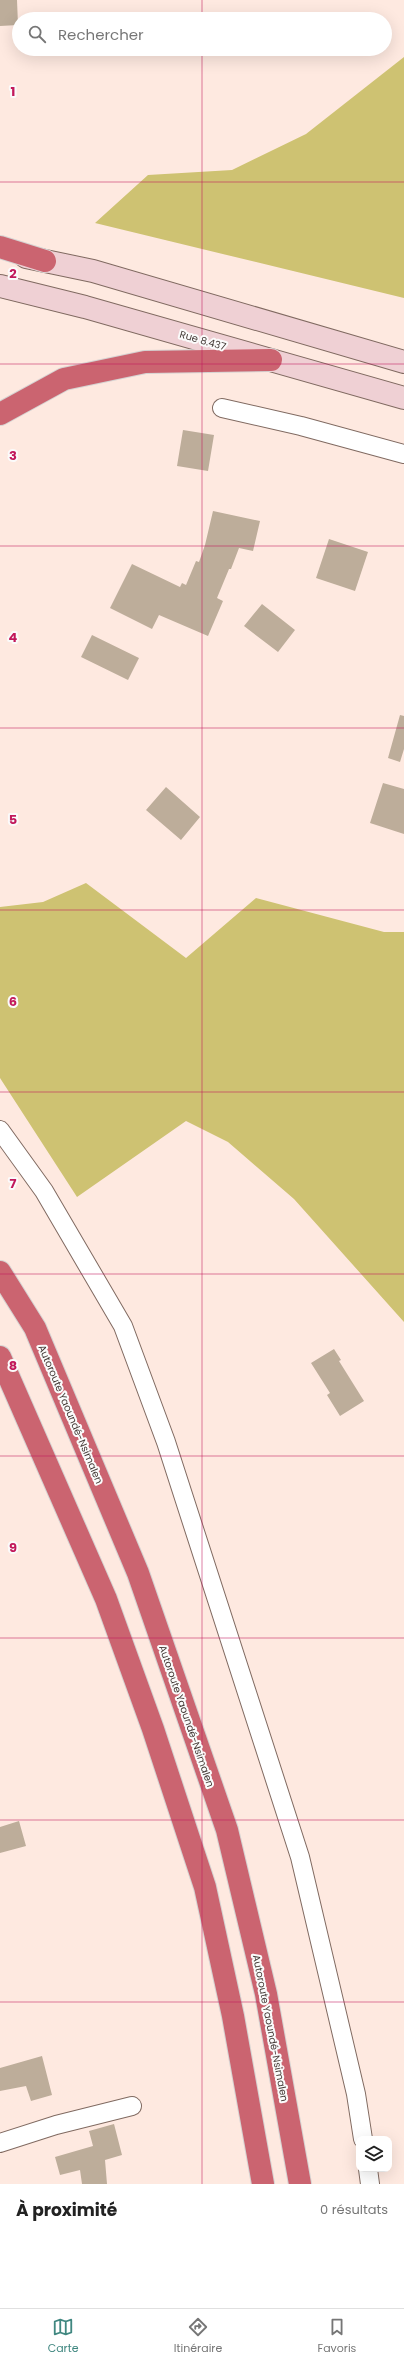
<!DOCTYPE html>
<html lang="fr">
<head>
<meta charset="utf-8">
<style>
	:root { --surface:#fff; --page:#f2f2f2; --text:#222; --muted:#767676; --line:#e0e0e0; --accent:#408780 }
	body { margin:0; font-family:Poppins,sans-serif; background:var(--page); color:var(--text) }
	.controls { position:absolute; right:12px; bottom:12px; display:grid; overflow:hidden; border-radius:8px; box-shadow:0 4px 16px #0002 }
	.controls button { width:36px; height:36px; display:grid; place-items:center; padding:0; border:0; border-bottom:1px solid var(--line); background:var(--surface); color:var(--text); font:20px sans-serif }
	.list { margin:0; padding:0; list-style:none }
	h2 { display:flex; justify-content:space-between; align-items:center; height:52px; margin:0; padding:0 16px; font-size:17px }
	h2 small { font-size:13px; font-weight:400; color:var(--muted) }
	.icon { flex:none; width:22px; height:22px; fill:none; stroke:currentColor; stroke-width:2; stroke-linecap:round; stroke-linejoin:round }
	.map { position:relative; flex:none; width:404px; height:2184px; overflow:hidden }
	.search { position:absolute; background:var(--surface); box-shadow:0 4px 16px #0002; left:12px; right:12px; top:12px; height:44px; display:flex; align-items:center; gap:10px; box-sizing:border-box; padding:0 14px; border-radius:22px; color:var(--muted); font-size:15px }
	.sheet { height:124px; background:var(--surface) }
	nav { display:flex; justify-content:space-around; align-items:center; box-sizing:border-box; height:56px; border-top:1px solid var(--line); background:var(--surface); font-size:11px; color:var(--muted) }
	nav a { display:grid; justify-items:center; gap:2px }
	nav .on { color:var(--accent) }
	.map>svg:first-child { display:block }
	.green { fill:#cec272 }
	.building { fill:#bdad9a }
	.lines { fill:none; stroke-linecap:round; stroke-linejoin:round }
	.minor-casing { stroke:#806a61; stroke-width:20 }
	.secondary-casing { stroke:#806a61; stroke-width:24 }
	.motorway-casing { stroke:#d5d3d2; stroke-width:24 }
	.minor { stroke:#fff; stroke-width:18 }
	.secondary { stroke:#efd0d4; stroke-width:22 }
	.motorway { stroke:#cb6470; stroke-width:22 }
	.grid { fill:none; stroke:#c2185b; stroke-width:1; stroke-opacity:0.55 }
	.labels { text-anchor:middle; stroke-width:4; stroke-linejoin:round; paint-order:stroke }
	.street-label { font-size:10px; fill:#423834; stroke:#fbfbfb }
	.grid-label { font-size:13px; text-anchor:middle; font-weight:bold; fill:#c2185b; stroke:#fbfbfb; stroke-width:4; stroke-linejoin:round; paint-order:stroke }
</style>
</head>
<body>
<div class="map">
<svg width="404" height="2184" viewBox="0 0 404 2184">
	<rect width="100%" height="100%" fill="#fee9e0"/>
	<!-- green -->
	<path class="green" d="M404,57v241l-309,-75 53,-48 84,-5 74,-36z
		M86,883l100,75 70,-60 128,34h20v390l-110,-123 -66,-57 -42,-21 -109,76 -77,-119v-171l43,-5z"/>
	<!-- building -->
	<path class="building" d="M0,0h17l1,25 -18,1z
		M183,430l31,5 -6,36 -31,-5z
		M213,511l47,10 -7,30 -14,-3 -8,21h-2l-12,29 6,3 -15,35 -49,-21 -7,14 -42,-21 22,-44 48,23 2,-4 4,2 10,-24 3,1 6,-17z
		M329,539l39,13 -13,39 -39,-13z
		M262,604l33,26 -17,22 -34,-26z
		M92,635l47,23 -11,22 -47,-23z
		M400,715l4,1v33l-4,13 -12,-4z
		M383,783l21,6v45l-34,-11z
		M166,787l34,30 -19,23 -35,-30z
		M334,1349l7,11 -2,1 25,40 -24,15 -13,-21 3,-2 -19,-30z
		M19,1821l7,25 -26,7v-26z
		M42,2056l10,39 -21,6 -5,-15 -26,5v-23z
		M114,2124l8,31 -17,5 2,24h-25l-2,-14 -20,5 -5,-18 38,-11 -4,-15z"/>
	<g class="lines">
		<!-- minor casing -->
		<g class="minor-casing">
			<path id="minor" d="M222,408l79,18 103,28
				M0,1130l44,61 79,135 43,116 134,415 56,237 7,45
				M0,2143l56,-18 76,-19
				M368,2169l2,15"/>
		</g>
		<!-- secondary casing -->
		<g class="secondary-casing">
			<path id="secondary" d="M26,257l67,14 311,91
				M0,286l85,21 319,91"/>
		</g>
		<!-- motorway casing -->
		<g class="motorway-casing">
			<path id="motorway" d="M0,247l45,14
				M0,414l64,-35 81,-17 126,-2
				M0,1272l35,56 103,245 89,257 39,164 34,190
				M0,1357l106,242 47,130 52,158 28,129 30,168"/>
		</g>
		<!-- minor -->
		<use href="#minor" class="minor"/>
		<!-- secondary -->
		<use href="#secondary" class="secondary"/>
		<!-- motorway -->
		<use href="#motorway" class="motorway"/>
	</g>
	<!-- grid -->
	<path class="grid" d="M202,0v19M202,49v2135M0,182h404M0,364h404M0,546h404M0,728h404M0,910h404M0,1092h404M0,1274h404M0,1456h404M0,1638h404M0,1820h404M0,2002h404"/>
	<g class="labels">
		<!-- street labels -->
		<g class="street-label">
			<text transform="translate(203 340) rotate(16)" y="4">Rue 8.437</text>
			<text transform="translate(71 1414) rotate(67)" y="4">Autoroute Yaoundé-Nsimalen</text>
			<text transform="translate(187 1716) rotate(71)" y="4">Autoroute Yaoundé-Nsimalen</text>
			<text transform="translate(271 2028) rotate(79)" y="4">Autoroute Yaoundé-Nsimalen</text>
		</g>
	</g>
	<g class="grid-label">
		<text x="13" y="96">1</text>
		<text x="13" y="278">2</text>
		<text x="13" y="460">3</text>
		<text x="13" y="642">4</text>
		<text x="13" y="824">5</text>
		<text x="13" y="1006">6</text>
		<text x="13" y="1188">7</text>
		<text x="13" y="1370">8</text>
		<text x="13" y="1552">9</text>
	</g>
</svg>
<div class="controls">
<button><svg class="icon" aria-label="layers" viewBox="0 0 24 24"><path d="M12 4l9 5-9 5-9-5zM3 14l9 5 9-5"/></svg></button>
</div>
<div class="search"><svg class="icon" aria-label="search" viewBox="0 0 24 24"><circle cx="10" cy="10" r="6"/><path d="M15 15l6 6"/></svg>Rechercher</div>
</div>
<section class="sheet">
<h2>À proximité<small>0 résultats</small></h2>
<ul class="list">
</ul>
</section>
<nav>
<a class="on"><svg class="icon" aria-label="map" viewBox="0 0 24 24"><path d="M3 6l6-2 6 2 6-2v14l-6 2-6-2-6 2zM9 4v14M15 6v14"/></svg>Carte</a>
<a><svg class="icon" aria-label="directions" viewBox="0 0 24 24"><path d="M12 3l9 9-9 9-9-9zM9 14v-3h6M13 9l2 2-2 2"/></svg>Itinéraire</a>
<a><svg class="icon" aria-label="saved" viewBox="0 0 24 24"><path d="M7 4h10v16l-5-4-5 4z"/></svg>Favoris</a>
</nav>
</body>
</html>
